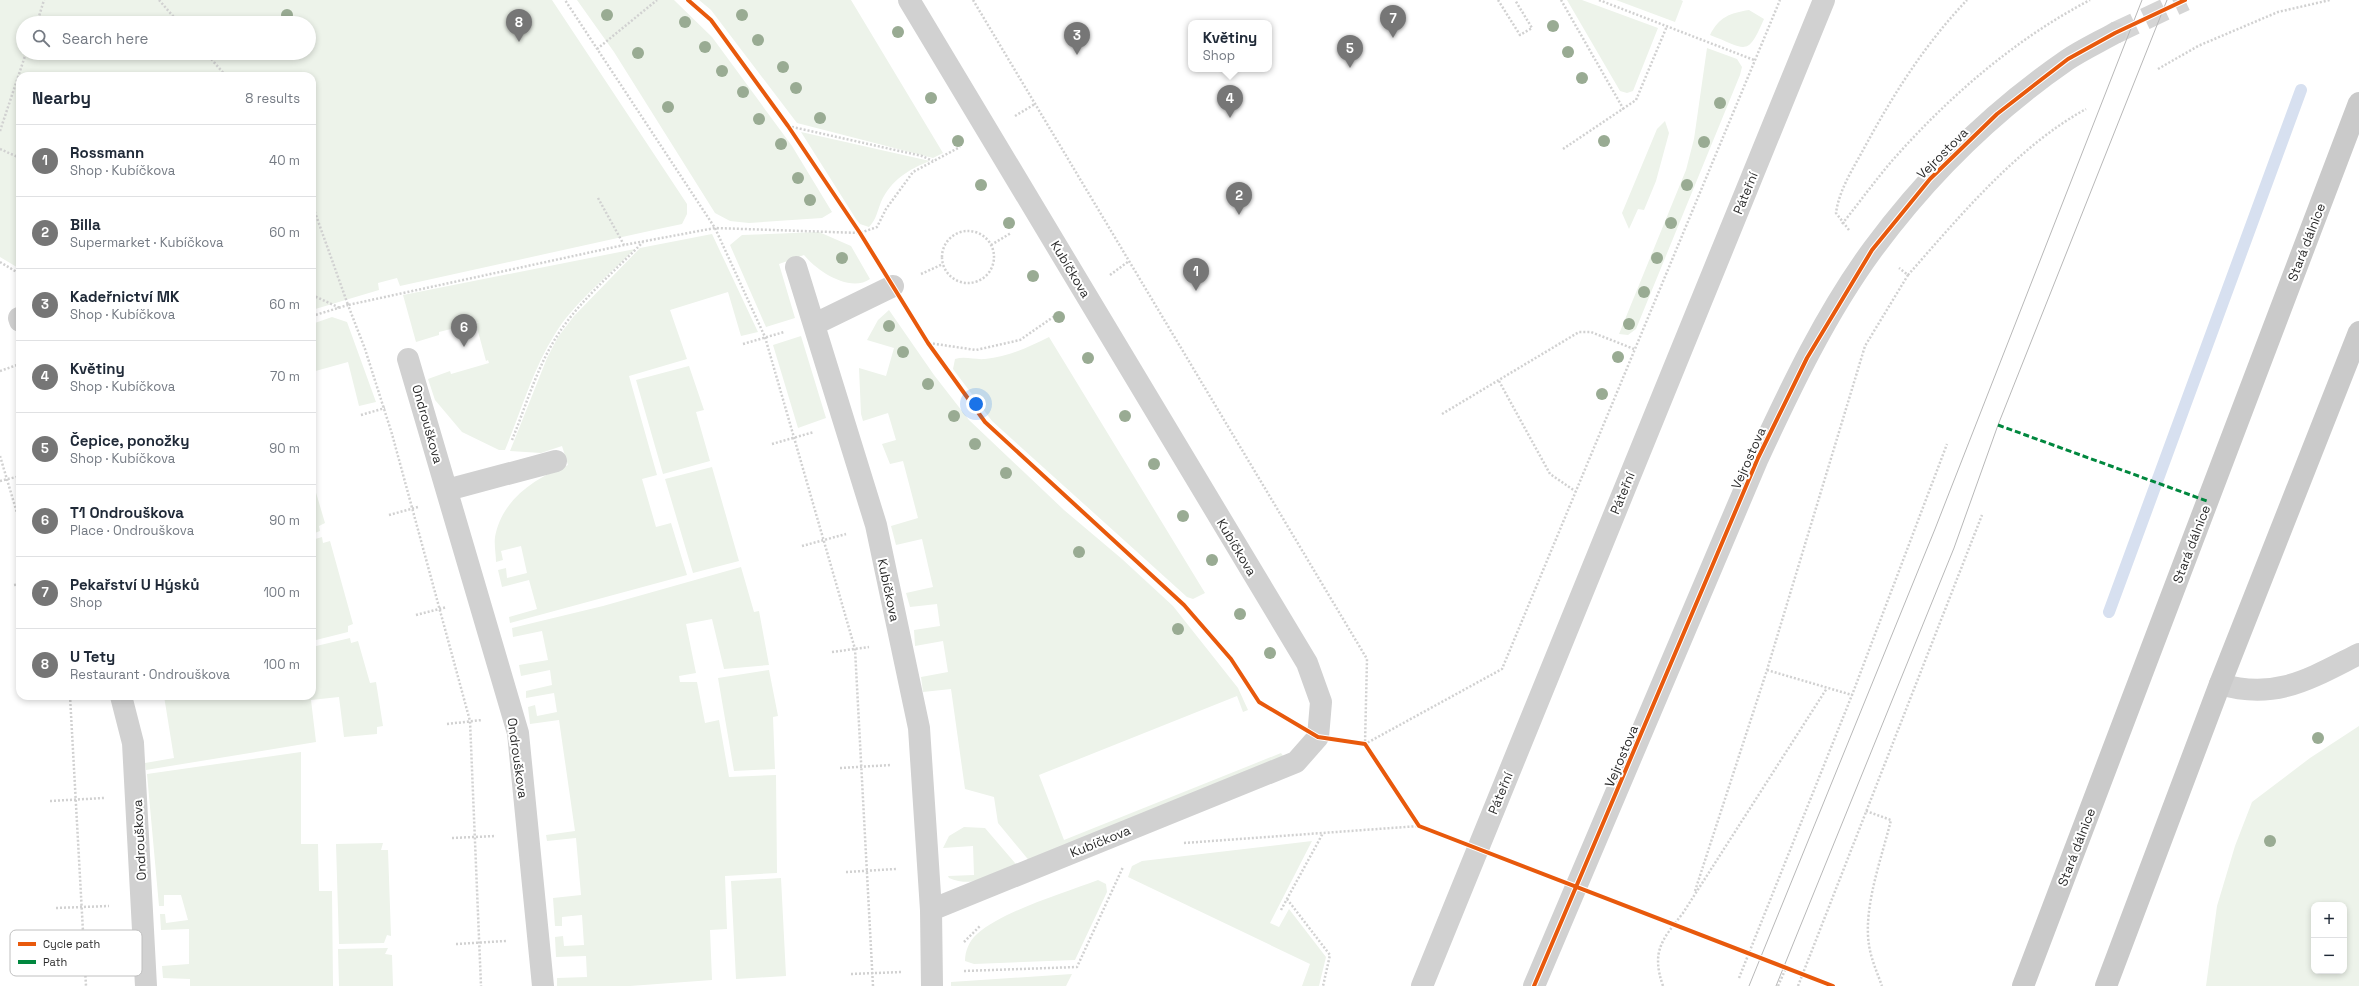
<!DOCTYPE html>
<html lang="en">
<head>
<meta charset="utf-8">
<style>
	:root { --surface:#fff; --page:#f6f6f7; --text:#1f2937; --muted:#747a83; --line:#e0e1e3; --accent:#767676 }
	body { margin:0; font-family:"Space Grotesk",sans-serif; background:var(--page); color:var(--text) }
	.controls { position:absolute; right:12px; bottom:12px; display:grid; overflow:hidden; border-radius:8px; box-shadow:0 2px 6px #0003 }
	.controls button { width:36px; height:36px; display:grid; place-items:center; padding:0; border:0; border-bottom:1px solid var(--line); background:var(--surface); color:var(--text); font:20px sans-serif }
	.you { position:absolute; left:976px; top:404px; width:14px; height:14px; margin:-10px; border:3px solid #fff; border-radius:50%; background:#1a73e8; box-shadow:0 0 0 6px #1a73e833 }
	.badge { display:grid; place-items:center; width:26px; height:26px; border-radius:50%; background:var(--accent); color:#fff; font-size:13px; font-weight:700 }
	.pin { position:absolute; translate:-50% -33px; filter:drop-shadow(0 1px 2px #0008) }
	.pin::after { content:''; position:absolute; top:21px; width:14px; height:12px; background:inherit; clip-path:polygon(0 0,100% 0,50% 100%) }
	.popup { position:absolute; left:1188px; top:20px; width:84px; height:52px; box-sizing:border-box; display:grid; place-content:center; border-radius:8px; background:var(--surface); filter:drop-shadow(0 1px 3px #0005); font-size:13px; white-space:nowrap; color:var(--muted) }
	.popup b { font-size:15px; color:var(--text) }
	.popup::after { content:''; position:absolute; left:50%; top:100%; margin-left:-8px; border:8px solid transparent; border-top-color:var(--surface) }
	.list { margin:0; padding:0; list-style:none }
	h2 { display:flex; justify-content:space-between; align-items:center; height:52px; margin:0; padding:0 16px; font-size:17px }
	h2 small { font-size:13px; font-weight:400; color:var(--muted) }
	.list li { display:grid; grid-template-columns:26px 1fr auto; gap:12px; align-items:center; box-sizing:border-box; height:72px; padding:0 16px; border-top:1px solid var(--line) }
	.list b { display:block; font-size:15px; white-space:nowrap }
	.list p { margin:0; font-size:13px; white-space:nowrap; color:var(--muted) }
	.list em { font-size:13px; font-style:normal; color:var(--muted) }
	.icon { flex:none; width:22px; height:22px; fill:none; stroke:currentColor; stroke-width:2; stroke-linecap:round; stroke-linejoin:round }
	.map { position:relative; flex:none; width:2359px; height:986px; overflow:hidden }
	.search { position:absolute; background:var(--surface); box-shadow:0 2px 6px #0003; left:16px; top:16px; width:300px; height:44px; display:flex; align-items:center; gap:10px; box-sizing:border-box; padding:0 14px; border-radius:22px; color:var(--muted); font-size:15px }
	.panel { position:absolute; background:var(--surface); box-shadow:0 2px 6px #0003; left:16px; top:72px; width:300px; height:628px; border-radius:12px }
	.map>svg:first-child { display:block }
	.green { fill:#edf3ea; fill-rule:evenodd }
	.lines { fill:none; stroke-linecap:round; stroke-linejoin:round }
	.stream { stroke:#d7e0f0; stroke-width:12 }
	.tertiary-tunnel { stroke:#d5d5d5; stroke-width:22; stroke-dasharray:22 11; stroke-linecap:butt }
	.path { stroke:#d1d1d1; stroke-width:2.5; stroke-dasharray:2 2; stroke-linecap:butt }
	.minor { stroke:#d1d1d1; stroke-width:22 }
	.tertiary { stroke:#d1d1d1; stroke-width:22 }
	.secondary { stroke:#cacaca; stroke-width:22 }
	.tram { stroke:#b8b8b8; stroke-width:1 }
	.path-bridge { stroke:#d1d1d1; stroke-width:2.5; stroke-dasharray:2 2; stroke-linecap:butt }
	.quiet { stroke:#00873e; stroke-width:3; stroke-dasharray:6 3; stroke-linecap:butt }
	.cycleway-casing { stroke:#fff; stroke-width:6 }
	.cycleway { stroke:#e8590c; stroke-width:4 }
	.tree { fill:#99ab93 }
	.labels { text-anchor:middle; stroke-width:4; stroke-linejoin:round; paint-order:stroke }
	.street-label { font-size:13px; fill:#2c2c2c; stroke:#fff }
	.key { fill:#fff; stroke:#c0c0c0; stroke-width:1 }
	.key-label { font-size:11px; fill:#2c2c2c }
</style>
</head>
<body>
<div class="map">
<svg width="2359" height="986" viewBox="0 0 2359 986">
	<rect width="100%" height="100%" fill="#fff"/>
	<!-- green -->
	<path class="green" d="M0,0h552l135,204v10l-5,10 -19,4 -263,58 -3,-8 -19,5 1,7 -67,20v-234h-292v193l-20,-12zM23,23h286v30h-286z
		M577,0h97l38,37 80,109 40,66 -10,6 -73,5 -19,-2 -15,-8 -101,-161z
		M699,0h152l92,153 -10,5 -136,-35 -86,-113z
		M1567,0h15l76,28 -25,63 -6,2 -7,-2z
		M1616,0h65l2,1 -8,21z
		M1749,10l15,9c-17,39 -17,30 -54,16 9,-18 20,-22 39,-25z
		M1707,48l30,11 5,8 -2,8 -104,254 -8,6 -9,-1 67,-164 8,-31z
		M1665,121l4,12 -13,48 -12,29 -6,-1 -9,20 -7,-16 35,-84z
		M801,132l129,29c-21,8 -39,19 -49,41 -4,10 -5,18 -12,25l-9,-3 -4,-5z
		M819,232l32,14 19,33c-20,14 -53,-8 -66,-24l-25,9 16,54 -29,9 -36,-82 12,-10z
		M712,234l46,98 -17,4 -13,-44 -58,18 17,49 -58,17 28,99 -15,4 14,48 15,-4 16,52 -177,48 -1,-6 28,-8 -8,-29 -27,7 -4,-17 8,-2 1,10 20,-5 -6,-27 -20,5 2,9 -7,2c0,-8 -2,-17 -1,-25 7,-38 40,-59 73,-72l-6,-19 -21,7 -31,-2 37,-93 11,-21 16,-21 66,-68z
		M635,249c-25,25 -63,56 -80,85 -22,35 -34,77 -50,116h-6l-37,-18 -27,-32 -7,-21 22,-8 1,3 38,-11 -1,-3 -2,1 -10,-37 3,-2 -40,10v3l-23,7 -13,-47z
		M889,310l45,65 35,45 95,90 58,49 51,47 65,82 10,22 -5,2 -6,-16 -198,79 25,65 217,-87 5,7 -255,103 -33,-40 -4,-26 -29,-8 -14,-100 -28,3 -2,-15 27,-5 -5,-31 -28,5 -1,-16 26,-4 -3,-22 -27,3 -4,-14 27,-6 -11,-48 -26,6 -5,-19 27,-8 -15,-57 -13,3 -8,-20 14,-4 -8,-27 -25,8 -2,-7 -2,-46 27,8 8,-28 -27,-8 11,-20z
		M332,317l15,5 29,80 -17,4 -11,-44 -36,10v-48z
		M801,336l25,82 -28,10 -25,-83z
		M1049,337l156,256 -12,6 -6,-2 -195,-176 -39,-52 2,-10c10,-3 20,1 30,0 23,-2 44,-12 64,-22z
		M689,366l15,44 -8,2 14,49 -47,13 -27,-94z
		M712,467l27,94 -46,12 -28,-94z
		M312,479l13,44 -6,3 1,5 -8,3z
		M322,537l1,6 7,-2 23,83 -5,2v6l-36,9v-101z
		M741,567l13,45 5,-1 10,54 -45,4 -12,-50 -26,5 10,49 -17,3 1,6h17l8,41 14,-3 10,57 47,-2 1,98 -52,3 2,53 -17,1 2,50 -82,6h-73v-8l30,-1 -1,-21 -30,1 -1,-20 8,-1 1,10 20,-1 -2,-30 -20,2v9h-7l-2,-28 28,-3 -5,-57 -29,3 -1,-6 29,-4 -16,-111 -29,4 -2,-17 7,-2 2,11 20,-4 -3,-19 -28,5v-7l26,-6 -2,-15 -29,6 -2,-11 29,-5 -6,-29 -29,6 -1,-9 91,-22z
		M350,638l1,5 7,-2 12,42 6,-1 7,44 -6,1v7l-33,3 -5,-40 -28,3 5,42 -170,28 -1,-7 29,-5 -10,-62h148v-49z
		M769,670l9,46 -5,1 2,52 -41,2 -16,-93z
		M2359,726v260h-153l11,-80 18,-60 17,-44 58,-44zM2314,905h30v66h-30z
		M301,752v92h17l1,47h13l1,95h-143v-7l-27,-1 -1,-12 27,-2v-35l-28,1 -1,-16h5l1,9 22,-3 -7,-25h-17v11h-5l-12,-132z
		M964,827l21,1 36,42c-23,6 -50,18 -72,8l-1,-2 26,-1 -1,-29 -30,2 6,-12z
		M1312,841l-42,82 9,4 10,-18 37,48 -7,29h-17l8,-22 -182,-87 4,-11 10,-5z
		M383,843l-2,7h7l3,86 -4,-1 -3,8 -45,1 -3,-100z
		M781,878l5,98 -50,3 -5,-98z
		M1098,880l8,4 1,8 -32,68 -101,4 -9,-3c0,-10 4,-20 12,-27 26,-23 87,-41 121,-54z
		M388,948l-3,6 7,1 1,31h-54l-1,-37z
		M1072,974l-6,12h-115v-4z"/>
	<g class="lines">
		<!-- stream -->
		<path class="stream" d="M2109,612l192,-522"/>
		<!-- tertiary-tunnel -->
		<path class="tertiary-tunnel" d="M2115,33l70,-33"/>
		<!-- path -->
		<path class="path" d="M159,0l20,23
			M688,0l23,20 77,106 88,133
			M973,0l394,659 -2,85 137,-75 278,-669
			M1498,0l22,35 12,-7 -17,-28
			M1561,0l63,110
			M1599,0l155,60
			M37,23l7,-23
			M597,49l60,-49
			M206,53l20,23
			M2158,69l40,-23 80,-34 52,-12
			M1015,116l20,-12
			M788,126l134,30 11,5
			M0,131l26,-78
			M0,149l20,9
			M1563,149l73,-49 31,-74
			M598,198l26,47
			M312,204l36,101 276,-60 91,-17 -150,-228
			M1842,224c17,-21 32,-42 49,-62 56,-64 124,-123 199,-162
			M1849,230l-13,-17c3,-22 15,-41 26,-61 29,-54 62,-107 105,-152
			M942 257a26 26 0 1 1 52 0a26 26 0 1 1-52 0Z
			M991,245l20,-12
			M0,262l20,12
			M921,274l22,-10
			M1110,275l19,-14
			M1908,275c51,-58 110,-129 178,-166
			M312,295l28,13
			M910,312l18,31 57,79 199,183 47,54 28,43 28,17
			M312,316l36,-11 17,44 27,85 78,287 11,265
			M929,343l47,7 44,-10 39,-27
			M743,344l41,-12
			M0,371l20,-7
			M1499,381l51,93 25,17
			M1442,414l137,-82h12l43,17
			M361,415l24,-7
			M512,440c14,-34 25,-73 45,-104 22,-35 57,-64 86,-94
			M772,444l42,-12
			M0,456l20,67
			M0,481l20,-5
			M389,515l29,-8
			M802,546l44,-12
			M14,585l6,-1
			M416,615l31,-8
			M832,652l37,-5
			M1767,670l85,25
			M70,696l16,290
			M447,724l35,-4
			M840,768l51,-3
			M50,801l54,-3
			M1866,811l25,9c-9,37 -28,87 -22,125 2,14 8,27 13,41
			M452,838l44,-2
			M1184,843l235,-17 -54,-82 -16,-3
			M846,872l50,-3
			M1695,891l72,-221 98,-324 43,-71 -9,-7
			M1287,899l43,56 -7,31
			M56,908l53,-2
			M1281,910l42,-77
			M964,942l16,-16
			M456,944l50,-3
			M964,971l113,-4 46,-100
			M851,974l50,-2
			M1739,978l113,-283 95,-251
			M873,986l-18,-337 -90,-312 -50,-109 145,5 17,-6 9,-18 27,-37 47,-25
			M1663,986c-12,-35 -1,-46 20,-73l144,-225
			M1778,986l8,-18
			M1798,986l184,-471"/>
		<!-- minor -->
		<path class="minor" d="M909,0l398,663 14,39 -3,35 -22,25 -365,148
			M796,267l80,258 43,203 12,182 1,76
			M19,318l1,3
			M815,324l78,-38
			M408,359l110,374 25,253
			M447,490l109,-29
			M121,696l12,47 13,243
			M1422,986l402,-986"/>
		<!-- tertiary -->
		<path class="tertiary" d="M2220,684c56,17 91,-6 139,-30
			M1534,986l224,-528c33,-71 68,-145 115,-209 54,-73 120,-138 194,-189 15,-10 32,-18 48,-27"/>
		<!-- secondary -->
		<path class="secondary" d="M2023,986l336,-883
			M2106,986l114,-302 139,-352"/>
		<!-- tram -->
		<path class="tram" d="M1749,986l186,-457 207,-529
			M1776,986l178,-438 44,-123 169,-425"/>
		<!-- path-bridge -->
		<path class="path-bridge" d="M1419,826l414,160"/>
		<!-- quiet -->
		<path class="quiet" d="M1998,425l209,76"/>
		<!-- cycleway casing -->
		<g class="cycleway-casing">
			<path id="cycleway" d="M688,0l23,20 77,106 72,107 68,110 57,79 199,183 47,54 28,43 59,35 47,7 54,82 414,160
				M1534,986l224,-528 49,-100 65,-108 58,-71 67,-65 36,-28 35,-27 47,-26 70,-33"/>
		</g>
		<!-- cycleway -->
		<use href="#cycleway" class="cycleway"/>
	</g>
	<!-- trees -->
	<g class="tree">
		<circle cx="287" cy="15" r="6"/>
		<circle cx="607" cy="15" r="6"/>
		<circle cx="742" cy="15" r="6"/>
		<circle cx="685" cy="22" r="6"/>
		<circle cx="1553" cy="26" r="6"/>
		<circle cx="898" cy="32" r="6"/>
		<circle cx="758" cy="40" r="6"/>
		<circle cx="705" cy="47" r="6"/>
		<circle cx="1568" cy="52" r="6"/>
		<circle cx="638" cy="53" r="6"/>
		<circle cx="783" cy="67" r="6"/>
		<circle cx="722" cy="71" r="6"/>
		<circle cx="1582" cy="78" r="6"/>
		<circle cx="796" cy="88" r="6"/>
		<circle cx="743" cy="92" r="6"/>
		<circle cx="931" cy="98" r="6"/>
		<circle cx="1720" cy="103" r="6"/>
		<circle cx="668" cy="107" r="6"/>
		<circle cx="820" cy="118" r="6"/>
		<circle cx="759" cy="119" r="6"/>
		<circle cx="958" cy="141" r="6"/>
		<circle cx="1604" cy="141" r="6"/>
		<circle cx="1704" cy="142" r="6"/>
		<circle cx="781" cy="144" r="6"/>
		<circle cx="798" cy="178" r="6"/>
		<circle cx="981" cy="185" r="6"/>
		<circle cx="1687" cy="185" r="6"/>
		<circle cx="810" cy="200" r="6"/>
		<circle cx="1009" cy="223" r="6"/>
		<circle cx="1671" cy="223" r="6"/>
		<circle cx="842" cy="258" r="6"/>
		<circle cx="1657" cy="258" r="6"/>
		<circle cx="1033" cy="276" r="6"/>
		<circle cx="1644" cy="292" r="6"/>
		<circle cx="1059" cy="317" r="6"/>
		<circle cx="1629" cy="324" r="6"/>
		<circle cx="889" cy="326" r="6"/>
		<circle cx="903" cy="352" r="6"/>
		<circle cx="1618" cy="357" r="6"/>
		<circle cx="1088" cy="358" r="6"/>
		<circle cx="928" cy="384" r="6"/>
		<circle cx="1602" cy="394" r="6"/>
		<circle cx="954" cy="416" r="6"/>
		<circle cx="1125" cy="416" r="6"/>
		<circle cx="975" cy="444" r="6"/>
		<circle cx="1154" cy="464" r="6"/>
		<circle cx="1006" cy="473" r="6"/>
		<circle cx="1183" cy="516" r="6"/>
		<circle cx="1079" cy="552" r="6"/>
		<circle cx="1212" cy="560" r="6"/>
		<circle cx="1240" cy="614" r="6"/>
		<circle cx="1178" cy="629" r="6"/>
		<circle cx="1270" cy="653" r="6"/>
		<circle cx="2318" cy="738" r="6"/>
		<circle cx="2270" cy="841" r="6"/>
	</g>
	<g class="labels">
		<!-- street labels -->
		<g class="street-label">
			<text transform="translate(1942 153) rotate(-45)" y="5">Vejrostova</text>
			<text transform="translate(1745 193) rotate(-68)" y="5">Páteřní</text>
			<text transform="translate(2306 242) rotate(-69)" y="5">Stará dálnice</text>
			<text transform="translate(1071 269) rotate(59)" y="5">Kubíčkova</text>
			<text transform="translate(428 424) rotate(74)" y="5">Ondrouškova</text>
			<text transform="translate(1748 458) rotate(-66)" y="5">Vejrostova</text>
			<text transform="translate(1622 493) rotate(-68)" y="5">Páteřní</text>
			<text transform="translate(2191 544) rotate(-69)" y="5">Stará dálnice</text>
			<text transform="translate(1237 547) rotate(59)" y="5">Kubíčkova</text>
			<text transform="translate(889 590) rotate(78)" y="5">Kubíčkova</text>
			<text transform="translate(1621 756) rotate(-67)" y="5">Vejrostova</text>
			<text transform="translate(518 758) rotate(82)" y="5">Ondrouškova</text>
			<text transform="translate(1500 793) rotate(-68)" y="5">Páteřní</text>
			<text transform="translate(139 840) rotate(-93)" y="5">Ondrouškova</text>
			<text transform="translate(1100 841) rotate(-22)" y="5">Kubíčkova</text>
			<text transform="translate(2076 847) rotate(-69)" y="5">Stará dálnice</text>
		</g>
	</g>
	<!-- legend -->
	<rect x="10" y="930" width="132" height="46" rx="6" class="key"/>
	<rect x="18" y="942" width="18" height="4" fill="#e8590c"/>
	<rect x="18" y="960" width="18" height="4" fill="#00873e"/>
	<g class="key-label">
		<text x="43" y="948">Cycle path</text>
		<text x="43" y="966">Path</text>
	</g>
</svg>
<div class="controls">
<button>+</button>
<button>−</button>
</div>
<div class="you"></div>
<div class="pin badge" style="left:1196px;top:291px">1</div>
<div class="pin badge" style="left:1239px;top:215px">2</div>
<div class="pin badge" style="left:1077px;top:55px">3</div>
<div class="pin badge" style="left:1230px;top:118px">4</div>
<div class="popup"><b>Květiny</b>Shop</div>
<div class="pin badge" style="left:1350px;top:68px">5</div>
<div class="pin badge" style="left:464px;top:347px">6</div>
<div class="pin badge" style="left:1393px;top:38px">7</div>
<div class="pin badge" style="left:519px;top:42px">8</div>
<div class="search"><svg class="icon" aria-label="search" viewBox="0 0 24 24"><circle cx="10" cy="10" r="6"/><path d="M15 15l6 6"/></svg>Search here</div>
<section class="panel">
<h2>Nearby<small>8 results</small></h2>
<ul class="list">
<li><span class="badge">1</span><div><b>Rossmann</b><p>Shop · Kubíčkova</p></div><em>40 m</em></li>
<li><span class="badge">2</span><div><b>Billa</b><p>Supermarket · Kubíčkova</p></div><em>60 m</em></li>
<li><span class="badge">3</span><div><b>Kadeřnictví MK</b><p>Shop · Kubíčkova</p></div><em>60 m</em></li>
<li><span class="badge">4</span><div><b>Květiny</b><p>Shop · Kubíčkova</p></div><em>70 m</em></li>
<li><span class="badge">5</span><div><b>Čepice, ponožky</b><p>Shop · Kubíčkova</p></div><em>90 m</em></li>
<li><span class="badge">6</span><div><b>T1 Ondrouškova</b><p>Place · Ondrouškova</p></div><em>90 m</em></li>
<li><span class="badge">7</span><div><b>Pekařství U Hýsků</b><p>Shop</p></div><em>100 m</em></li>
<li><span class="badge">8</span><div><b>U Tety</b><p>Restaurant · Ondrouškova</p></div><em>100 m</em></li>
</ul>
</section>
</div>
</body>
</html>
